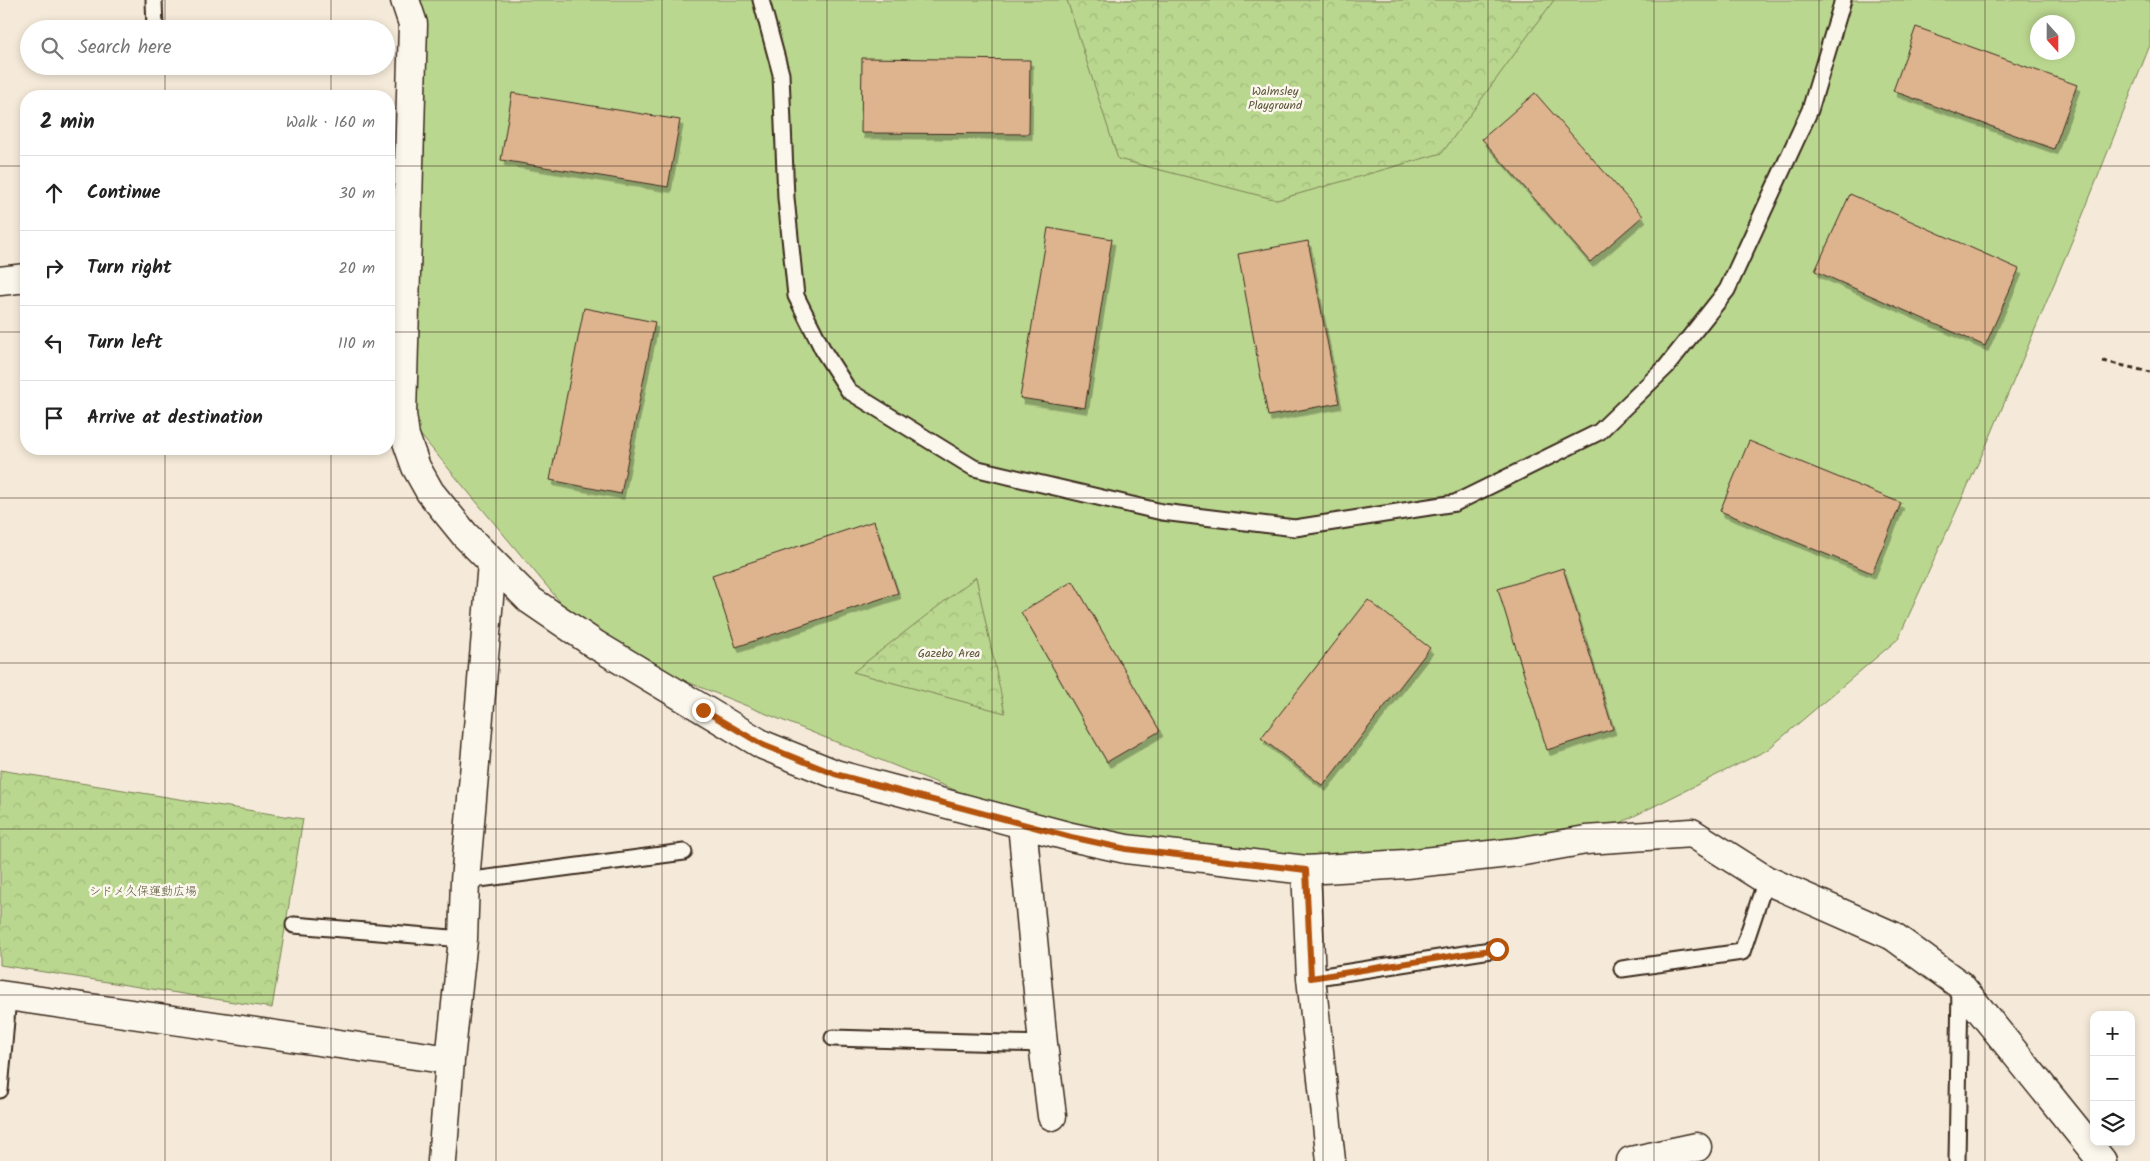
<!DOCTYPE html>
<html lang="en">
<head>
<meta charset="utf-8">
<style>
	:root { --surface:#fff; --page:#f6f6f6; --text:#222; --muted:#767676; --line:#e0e0e0 }
	body { margin:0; font-family:Kalam,"Klee One",sans-serif; background:var(--page); color:var(--text) }
	.controls { position:absolute; right:15px; bottom:15px; display:grid; overflow:hidden; border-radius:10px; box-shadow:0 2px 8px #0003 }
	.controls button { width:45px; height:45px; display:grid; place-items:center; padding:0; border:0; border-bottom:1px solid var(--line); background:var(--surface); color:var(--text); font:25px sans-serif }
	.compass { position:absolute; left:2030px; top:15px; width:45px; height:45px; border-radius:50%; background:var(--surface); box-shadow:0 2px 8px #0003; rotate:159deg }
	.stop { position:absolute; width:15px; height:15px; margin:-11px; border:4px solid #b45309; border-radius:50%; background:#fff }
	.stop.end { background:#b45309; border-color:#fff; box-shadow:0 1px 5px #0008 }
	.list { margin:0; padding:0; list-style:none }
	h2 { display:flex; justify-content:space-between; align-items:center; height:65px; margin:0; padding:0 20px; font-size:21px }
	h2 small { font-size:16px; font-weight:400; color:var(--muted) }
	.list li { display:grid; grid-template-columns:32px 1fr auto; gap:15px; align-items:center; box-sizing:border-box; height:75px; padding:0 20px; border-top:1px solid var(--line) }
	.list b { display:block; font-size:19px; white-space:nowrap }
	.list em { font-size:16px; font-style:normal; color:var(--muted) }
	.icon { flex:none; width:28px; height:28px; fill:none; stroke:currentColor; stroke-width:2; stroke-linecap:round; stroke-linejoin:round }
	.map { position:relative; flex:none; width:2150px; height:1161px; overflow:hidden }
	.search { position:absolute; background:var(--surface); box-shadow:0 2px 8px #0003; left:20px; top:20px; width:375px; height:55px; display:flex; align-items:center; gap:12px; box-sizing:border-box; padding:0 18px; border-radius:28px; color:var(--muted); font-size:19px }
	.panel { position:absolute; background:var(--surface); box-shadow:0 2px 8px #0003; left:20px; top:90px; width:375px; height:365px; border-radius:20px }
	.map>svg:first-child { display:block }
	.grass { fill:#bad78f; stroke:#7a8056; fill-rule:evenodd }
	.park { fill:url(#park-crowns); stroke:#7a8056 }
	.building { fill:#ddb48e; stroke:#3b2a1e; filter:url(#shadow) }
	.lines { fill:none; stroke-linecap:round; stroke-linejoin:round }
	.service-casing { stroke:#3b2a1e; stroke-width:19 }
	.minor-casing { stroke:#3b2a1e; stroke-width:31 }
	.path { stroke:#3b2a1e; stroke-width:3; stroke-dasharray:5 4; stroke-linecap:butt }
	.service { stroke:#fbf7ec; stroke-width:15 }
	.minor { stroke:#fbf7ec; stroke-width:28 }
	.route { stroke:#b45309; stroke-width:6 }
	.grid { fill:none; stroke:#3b2a1e; stroke-width:1; stroke-opacity:0.55 }
	.labels { text-anchor:middle; stroke-width:5; stroke-linejoin:round; paint-order:stroke }
	.park-label { font-size:12px; fill:#5b553a; stroke:#fbf7ec }
</style>
</head>
<body>
<div class="map">
<svg width="2150" height="1161" viewBox="0 0 2150 1161">
	<defs>
		<pattern id="park-crowns" width="20" height="18" patternUnits="userSpaceOnUse" patternTransform="scale(1.25)"><rect width="20" height="18" fill="#bad78f"/><path d="M2 6a3 3 0 1 1 6 0M12 15a3 3 0 1 1 6 0" fill="none" stroke="#a1b97b"/></pattern>
		<filter id="shadow"><feDropShadow dx="3" dy="5.5" stdDeviation="0" flood-color="#0004"/></filter>
	</defs>
	<rect width="100%" height="100%" fill="#f5ead9"/>
	<filter id="ink" filterUnits="userSpaceOnUse"><feTurbulence type="fractalNoise" baseFrequency=".02" numOctaves="2"/><feDisplacementMap in="SourceGraphic" scale="10" xChannelSelector="R" yChannelSelector="G"/><feConvolveMatrix kernelMatrix="1 2 1 2 8 2 1 2 1" color-interpolation-filters="sRGB"/></filter>
	<g filter="url(#ink)">
		<!-- grass -->
		<path class="grass" d="M407,0h1743v45l-68,172 -92,220 -92,202 -131,111 -181,90 -239,27 -276,-30 -475,-192 -193,-231zM2038,22h30v30h-30z"/>
		<!-- park -->
		<path class="park" d="M1067,0h487l-112,153 -165,47 -159,-41z
			M976,577l29,136 -152,-41z
			M0,770l303,49 -31,189 -272,-43z"/>
		<!-- building -->
		<path class="building" d="M1916,27l161,58 -23,64 -161,-58z
			M862,58l168,2 -1,74 -168,-1z
			M512,93l168,27 -12,67 -167,-27z
			M1535,93l108,123 -53,46 -108,-123z
			M1850,194l169,75 -34,77 -170,-75z
			M1048,228l64,11 -27,169 -65,-10z
			M1308,241l31,162 -71,13 -30,-162z
			M584,308l71,14 -34,172 -71,-14z
			M1749,441l152,62 -29,70 -152,-62z
			M874,521l24,72 -162,54 -24,-72z
			M1563,568l50,161 -66,21 -49,-161z
			M1073,581l87,150 -53,31 -86,-150z
			M1368,600l62,48 -107,138 -62,-48z"/>
		<g class="lines">
			<!-- service casing -->
			<g class="service-casing">
				<path id="service" d="M154,0l1,29
					M761,0l20,74 5,124 10,98 28,56 25,39 125,77 188,44 133,16 160,-25 144,-71 67,-65 61,-77 83,-180 33,-110
					M465,881l219,-29
					M294,925l169,14
					M1622,969l120,-17 24,-72
					M1311,978l186,-29
					M833,1038l210,6
					M0,1090l8,-93
					M1957,1161l3,-174"/>
			</g>
			<!-- minor casing -->
			<g class="minor-casing">
				<path id="minor" d="M405,0l8,24 -11,390 3,22 11,31 14,25 35,43 65,65 66,45 167,100 72,29 236,63 55,12 180,21 100,-6 112,-12 68,-12 106,-7 74,47 127,56 67,49 142,176
					M0,281l26,-3
					M1022,824l21,220 9,72
					M1306,870l5,108 20,183
					M0,995l450,65
					M442,1161l8,-101 13,-121 2,-58 27,-318
					M1631,1161l66,-14"/>
			</g>
			<!-- path -->
			<path class="path" d="M2103,361l47,11"/>
			<!-- service -->
			<use href="#service" class="service"/>
			<!-- minor -->
			<use href="#minor" class="minor"/>
		</g>
	</g>
	<g class="lines" filter="url(#ink)">
		<!-- route -->
		<path class="route" d="M703,710l60,35 72,29 236,63 55,12 180,21 5,108 186,-29"/>
	</g>
	<!-- grid -->
	<path class="grid" d="M165,0v29M331,0v29M496,0v1161M662,0v1161M827,0v1161M992,0v1161M1158,0v1161M1323,0v1161M1488,0v1161M1654,0v1161M1819,0v1161M1985,0v1161M165,66v30M331,66v30M0,166h26M389,166h1761M0,332h26M389,332h1761M165,449v712M331,449v712M0,498h2150M0,663h2150M0,829h2150M0,995h2150"/>
	<g class="labels">
		<!-- park labels -->
		<g class="park-label">
			<text x="1275" y="95">Walmsley<tspan x="1275" dy="14">Playground</tspan></text>
			<text x="949" y="657">Gazebo Area</text>
			<text x="143" y="895">シドメ久保運動広場</text>
		</g>
	</g>
</svg>
<div class="controls">
<button>+</button>
<button>−</button>
<button><svg class="icon" aria-label="layers" viewBox="0 0 24 24"><path d="M12 4l9 5-9 5-9-5zM3 14l9 5 9-5"/></svg></button>
</div>
<svg class="compass" viewBox="-18 -18 36 36"><path d="M0-13l5 13h-10z" fill="#e53935"/><path d="M0 13l5-13h-10z" fill="#767676"/></svg>
<div class="stop" style="left:1497px;top:949px"></div>
<div class="stop end" style="left:703px;top:710px"></div>
<div class="search"><svg class="icon" aria-label="search" viewBox="0 0 24 24"><circle cx="10" cy="10" r="6"/><path d="M15 15l6 6"/></svg>Search here</div>
<section class="panel">
<h2>2 min<small>Walk · 160 m</small></h2>
<ul class="list">
<li><svg class="icon" aria-label="ahead" viewBox="0 0 24 24"><path d="M12 20V5M6 11l6-6 6 6"/></svg><div><b>Continue</b></div><em>30 m</em></li>
<li><svg class="icon" aria-label="right" viewBox="0 0 24 24"><path d="M7 20v-9h11M14 6l5 5-5 5"/></svg><div><b>Turn right</b></div><em>20 m</em></li>
<li><svg class="icon" aria-label="left" viewBox="0 0 24 24"><path d="M17 20v-9H6M10 6l-5 5 5 5"/></svg><div><b>Turn left</b></div><em>110 m</em></li>
<li><svg class="icon" aria-label="arrive" viewBox="0 0 24 24"><path d="M6 21V4h12l-3 4 3 4H6"/></svg><div><b>Arrive at destination</b></div></li>
</ul>
</section>
</div>
</body>
</html>
